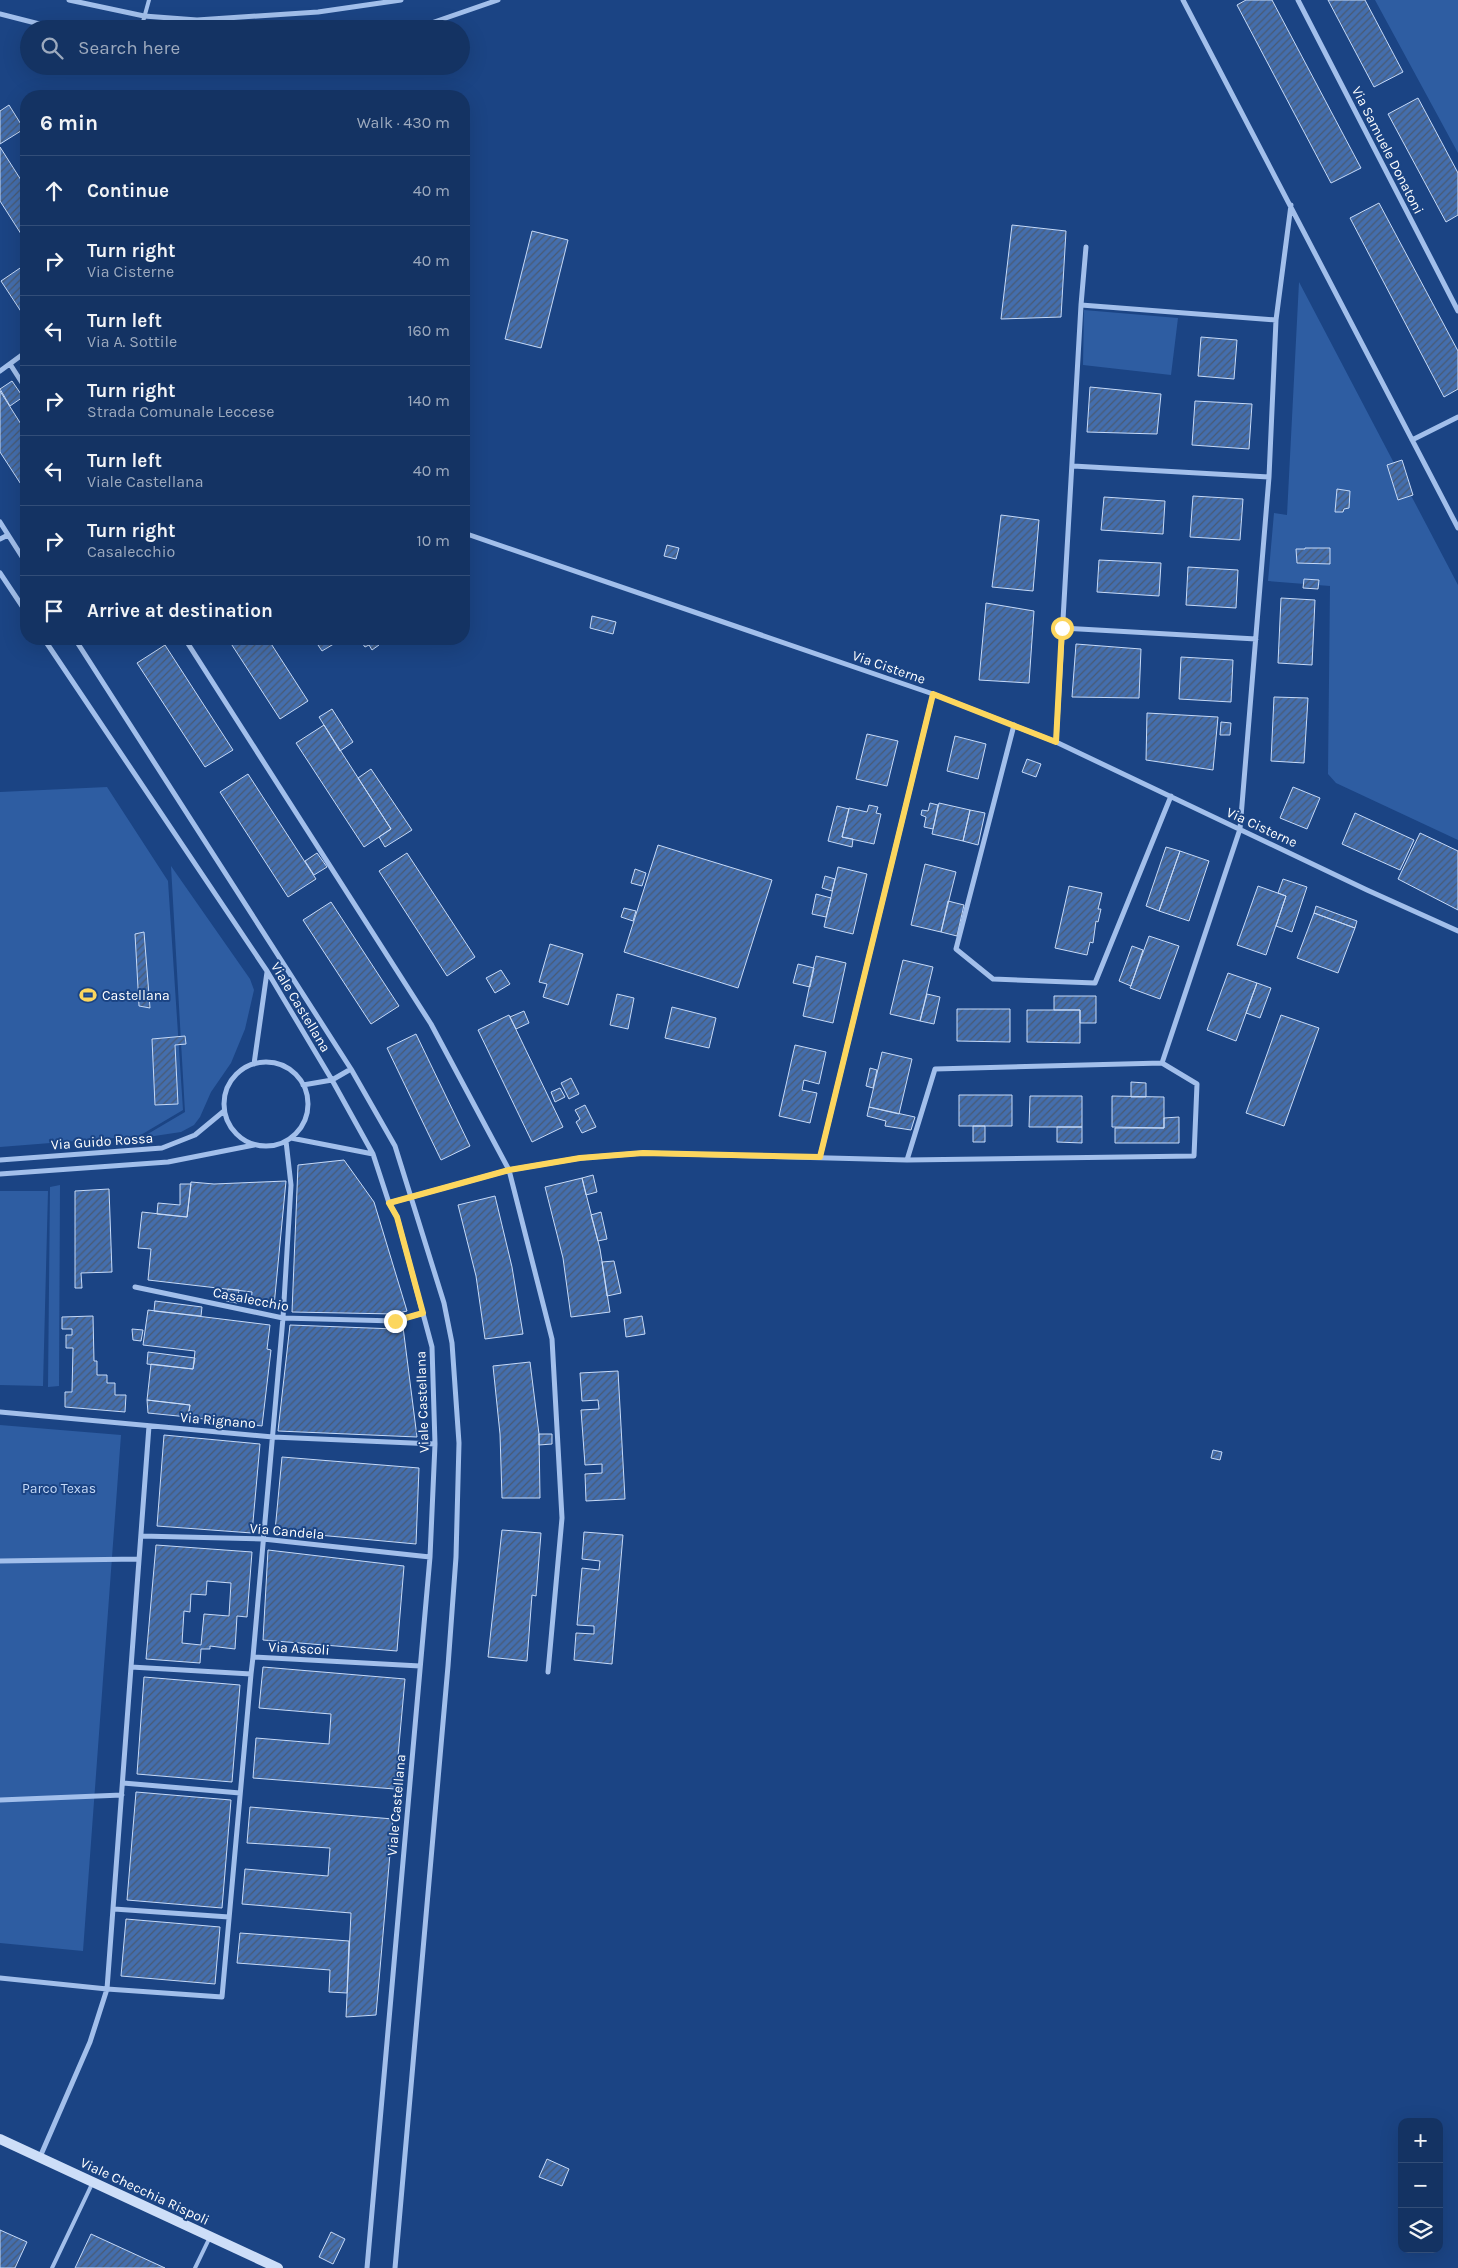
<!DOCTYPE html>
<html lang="en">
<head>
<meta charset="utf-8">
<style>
	:root { --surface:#143363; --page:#213f6c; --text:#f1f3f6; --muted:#9daabe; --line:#334e78 }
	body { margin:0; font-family:Karla,sans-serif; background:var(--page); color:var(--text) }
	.controls { position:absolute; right:15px; bottom:15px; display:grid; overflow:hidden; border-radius:10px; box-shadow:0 5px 20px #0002 }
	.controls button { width:45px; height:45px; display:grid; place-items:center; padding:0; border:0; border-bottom:1px solid var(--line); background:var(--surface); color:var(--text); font:25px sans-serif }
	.stop { position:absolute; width:15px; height:15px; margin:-11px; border:4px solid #fcd65e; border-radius:50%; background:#fff }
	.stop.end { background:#fcd65e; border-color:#fff; box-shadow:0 1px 5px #0008 }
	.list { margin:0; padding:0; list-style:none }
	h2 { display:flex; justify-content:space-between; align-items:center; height:65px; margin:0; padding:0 20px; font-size:21px }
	h2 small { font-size:16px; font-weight:400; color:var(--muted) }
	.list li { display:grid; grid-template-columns:32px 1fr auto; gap:15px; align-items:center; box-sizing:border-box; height:70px; padding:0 20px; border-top:1px solid var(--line) }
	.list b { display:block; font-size:19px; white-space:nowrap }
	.list p { margin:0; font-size:16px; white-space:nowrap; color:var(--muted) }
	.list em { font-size:16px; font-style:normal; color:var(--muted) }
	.icon { flex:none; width:28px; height:28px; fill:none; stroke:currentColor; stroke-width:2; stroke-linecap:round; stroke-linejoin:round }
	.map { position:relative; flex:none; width:1458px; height:2268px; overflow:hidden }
	.search { position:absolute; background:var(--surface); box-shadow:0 5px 20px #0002; left:20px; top:20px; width:450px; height:55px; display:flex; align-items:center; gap:12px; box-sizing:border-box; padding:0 18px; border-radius:28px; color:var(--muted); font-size:19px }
	.panel { position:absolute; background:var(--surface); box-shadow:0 5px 20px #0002; left:20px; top:90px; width:450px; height:555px; border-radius:20px }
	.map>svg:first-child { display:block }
	.green { fill:#2e5da2 }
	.building { fill:url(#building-hatch); stroke:#c6daf8; fill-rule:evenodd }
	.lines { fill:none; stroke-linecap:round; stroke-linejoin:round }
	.lane { stroke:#a2bfeb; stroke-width:4 }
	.street { stroke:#a2bfeb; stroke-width:5 }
	.secondary { stroke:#cddef8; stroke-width:10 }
	.route { stroke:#fcd65e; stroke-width:6 }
	.labels { text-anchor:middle; stroke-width:4; stroke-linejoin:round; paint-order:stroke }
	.street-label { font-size:14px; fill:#fff; stroke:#1b4484 }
	.poi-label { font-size:14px; fill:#fff; stroke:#1b4484; text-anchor:start }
	.park-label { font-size:14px; fill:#c6daf8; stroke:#1b4484 }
</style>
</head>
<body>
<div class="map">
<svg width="1458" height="2268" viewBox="0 0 1458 2268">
	<defs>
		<pattern id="building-hatch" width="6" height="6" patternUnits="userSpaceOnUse" patternTransform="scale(1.25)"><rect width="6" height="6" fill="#446ead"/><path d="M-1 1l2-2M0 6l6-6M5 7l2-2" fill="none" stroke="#495a73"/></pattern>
	</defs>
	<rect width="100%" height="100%" fill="#1b4484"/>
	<!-- green -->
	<path class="green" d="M1375,0h83v153z
		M1299,282l159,303v255l-122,-57 -8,-9 2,-188 -62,-5 6,-68 13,2z
		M1084,310l94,8 -7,57 -88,-10z
		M107,787l61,94 15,229 -44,26 -139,11v-355z
		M171,866l79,113 4,11 -9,39 -14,34 -20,29 -11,25 -6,8 -13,7 -40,6 44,-26z
		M60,1185l-1,201 -11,1 2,-200z
		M0,1191h48l-5,195 -43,-1z
		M0,1425l121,10 -38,516 -83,-8z"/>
	<!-- building -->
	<path class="building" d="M1246,0h26l89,168 -30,15 -94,-178z
		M1328,0h37l38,72 -29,15z
		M1418,98l40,75v42l-12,7 -58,-108z
		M9,105l15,24 -24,15v-33z
		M0,147l21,33 5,-4v60l-3,1 -23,-36z
		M1379,203l79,148v38l-14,8 -94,-179z
		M1012,225l54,6 -5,86 -60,2z
		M532,231l36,9 -27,108 -36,-9z
		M26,264v46l-4,3 -21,-32z
		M1201,337l36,3 -3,39 -36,-3z
		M12,381l11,16 -13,9 -10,-17z
		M1090,387l71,7 -4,40 -70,-2z
		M0,391l26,41v60l-26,-40z
		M1195,401l57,3 -3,45 -57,-4z
		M1402,460l11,35 -15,5 -11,-35z
		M1337,489l13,2 -1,17 -5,1 -1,3h-8z
		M1193,496l50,3 -3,41 -50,-3z
		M1104,497l61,4 -2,33 -62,-4z
		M1001,515l38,5 -6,71 -41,-4z
		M667,545l12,3 -3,11 -12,-3z
		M1305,548h25v16l-33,-1 -1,-14h9z
		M1099,560l62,3 -2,33 -62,-4z
		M1188,567l50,3 -2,38 -50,-3z
		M1304,579l15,1 -1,9 -15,-1z
		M1281,598l34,2 -3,65 -34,-2z
		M986,603l48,8 -5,72 -50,-3z
		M592,616l24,6 -3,12 -23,-6z
		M228,639h40l40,62 -28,18z
		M314,639h28l-20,12z
		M359,639h19l-2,1 3,5 -7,5 -3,-5 -4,2z
		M1076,644l65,5 -2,49 -67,-1z
		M165,645l68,105 -28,17 -68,-104z
		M1181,657l52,3 -2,42 -52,-3z
		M1274,697l34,1 -4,65 -33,-2z
		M332,709l21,33 -13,9 -21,-34z
		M1147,713l71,4 -5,53 -67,-10z
		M1221,722l10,1 -1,12h-10z
		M324,725l67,104 -27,18 -68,-104z
		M867,734l31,7 -11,45 -31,-7z
		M955,736l31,8 -8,35 -31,-8z
		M1027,759l14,5 -5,13 -14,-5z
		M371,769l41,61 -27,17 -6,-10 12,-8 -33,-51z
		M248,774l68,105 -28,18 -68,-105z
		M1293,787l27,11 -13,31 -27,-11z
		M930,803l8,2 -5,24 -9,-2 2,-10 -5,-2 1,-5 6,1z
		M939,803l31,7 -7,31 -31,-7z
		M869,805l9,2 -2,6 5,1 -7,30 -32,-7 7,-29 18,4z
		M837,806l12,3 -7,28 11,2 -1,8 -24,-6z
		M970,810l15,3 -7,32 -15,-4z
		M1355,813l59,27 -14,30 -58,-26z
		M1420,833l38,18v59l-60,-31z
		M658,845l114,35 -34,108 -114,-36z
		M1166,847l14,4 -21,60 -13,-5z
		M1180,851l29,10 -20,60 -30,-10z
		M317,853l10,14 -13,8 -9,-14z
		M407,853l68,104 -28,19 -68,-105z
		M925,864l31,8 -15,60 -30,-7z
		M838,867l29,7 -14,60 -29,-7z
		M635,869l11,4 -4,13 -11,-3z
		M825,876l10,3 -3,12 -10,-3z
		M1283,879l24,8 -15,45 -16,-6 10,-30 -8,-3z
		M1069,886l33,7 -4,16h3l-3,13 -2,-1 -3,22 -3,-1 -3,13 -32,-7z
		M1258,886l28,10 -20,59 -29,-10z
		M816,894l15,4 -5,19 -14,-3z
		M948,901l16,4 -7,31 -16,-4z
		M331,902l68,104 -28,18 -68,-104z
		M1316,906l41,15 -2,7 -41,-15z
		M624,908l12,3 -3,10 -12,-4z
		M1314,913l41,15 -17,45 -41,-15z
		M144,932l6,76 -11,-2 -4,-72z
		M1149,936l30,10 -19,53 -30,-11z
		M550,944l33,10 -15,51 -25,-8 4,-13 -8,-2z
		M1132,946l11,4 -12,36 -12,-5z
		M816,956l30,7 -13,60 -30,-7z
		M903,960l30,7 -13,54 -30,-7z
		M798,964l16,4 -4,19 -17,-4z
		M501,970l9,14 -15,9 -9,-15z
		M1228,973l29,10 -21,58 -29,-11z
		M1257,983l14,5 -11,30 -14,-5z
		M617,994l17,4 -6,31 -18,-4z
		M927,994l13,3 -6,27 -14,-3z
		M1054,996h42v27h-16v-13h-26z
		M672,1007l44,11 -7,30 -44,-10z
		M957,1009h53v33l-53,-1z
		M1027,1010h53v33l-53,-1z
		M524,1011l5,12 -13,6 -6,-12z
		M509,1015l54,112 -31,15 -54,-112z
		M1281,1015l38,13 -35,98 -38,-13z
		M416,1034l54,112 -29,14 -54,-112z
		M185,1036l1,8 -11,1 3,59 -23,1 -3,-66z
		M795,1045l31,7 -7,32 -15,-4 -2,10 15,3 -7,30 -31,-7z
		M882,1052l30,7 -13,55 -30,-7z
		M870,1068l7,2 -4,18 -7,-2z
		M571,1078l8,16 -10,5 -8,-16z
		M1131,1082l15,1v14h-15z
		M560,1088l5,9 -10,5 -4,-10z
		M959,1095h53v31h-53z
		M1030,1096h52v31h-53z
		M1112,1096l52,1v31l-52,-1z
		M585,1105l11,22 -14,6 -6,-11 4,-3 -5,-9z
		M869,1107l46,10 -4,13 -26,-4 1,-5 -19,-5z
		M1179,1117v26h-64v-15h49v-10z
		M973,1126h12v16h-12z
		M1057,1127h25v16l-25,-1z
		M344,1160l30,42 33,109 -12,3 -103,-2 6,-147z
		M593,1175l4,17 -11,3 -4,-17z
		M582,1178l18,71 10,63 -39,5 -8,-59 -18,-71z
		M286,1181l-12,125 -23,-2 1,-12 -104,-12 3,-31 -13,-1 4,-36 45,5 4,-35 23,2z
		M180,1184h11l-4,33 -30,-3 1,-11 22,2z
		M109,1189l3,83 -31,1 1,15h-7v-97z
		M495,1196l17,71 11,67 -38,5 -9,-63 -18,-71z
		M601,1212l6,27 -9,2 -7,-26z
		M614,1261l7,32 -14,3 -5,-34z
		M228,1289l11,1 -2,13 -11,-2z
		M155,1301l47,6 -1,9 -47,-5z
		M148,1310l122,15 -3,24 4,1 -9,76 -74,-9 2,-12 -43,-5 4,-36 42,5 2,-18 -52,-6z
		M93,1316l1,45h3v14h10v8h8v12h11l-1,17 -60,-5v-15h7l1,-44h-7v-13h6v-6h-10v-12z
		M642,1316l3,18 -19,3 -2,-18z
		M290,1325l106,4 7,-2 14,110 -139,-6z
		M132,1329l11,1 -2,11 -8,-1z
		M148,1352l47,6 -2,11 -46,-5z
		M530,1362l9,72 1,64h-38l-2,-64 -7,-68z
		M618,1371l7,128 -39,2 -1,-27 17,-1v-9l-17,1 -4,-55 18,-1 -1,-9 -16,1 -2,-28z
		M147,1400l43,5 -2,12 -40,-4z
		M539,1434h13v10l-13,1z
		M164,1435l96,9 -8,89 -95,-7z
		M1213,1450l9,2 -2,8 -9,-2z
		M282,1457l137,11 -3,76 -141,-13z
		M502,1530l39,3 -5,63 -4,-1 -5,66 -39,-4z
		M584,1532l39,3 -11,129 -38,-4 2,-27 18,1v-8l-17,-1 5,-57 17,2 1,-9 -18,-2z
		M156,1545l96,7 -5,65 -10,-1 -2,33 -25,-3v3h-9l-1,14 -54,-4zM207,1581l24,2 -2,33 -25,-2 -3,31 -19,-2 2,-32 6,1 1,-18 15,1z
		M268,1550l136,16 -7,85 -134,-11z
		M263,1667l142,12 -10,110 -142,-11 3,-40 73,6 2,-30 -72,-6z
		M144,1677l96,8 -8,97 -95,-8z
		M136,1792l95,8 -9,108 -95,-8z
		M250,1807l143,12 -17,196 -30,2 5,-104 -109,-9 3,-35 83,7 2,-28 -83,-5z
		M126,1919l94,8 -5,57 -94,-8z
		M240,1933l109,8 -2,52 -18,-1 1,-22 -93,-7z
		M547,2159l22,10 -7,17 -23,-9z
		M0,2230l27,12 -12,26h-15z
		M331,2232l14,7 -12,25 -14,-7z
		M91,2234l74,34h-90z"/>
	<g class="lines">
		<!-- lane -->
		<path class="lane" d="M141,29l8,-29
			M52,2268l40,-84
			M195,2268l15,-31"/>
		<!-- street -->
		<path class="street" d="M69,0l75,16 53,4 121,-8 83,-12
			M1183,0l275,528
			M1298,0l160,311
			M0,14l59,15
			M414,29l84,-29
			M1081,305l195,15
			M10,364l16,25
			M0,371l26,-19
			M1412,440l46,-23
			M1073,466l196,11
			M0,522l26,41
			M464,533l469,161 123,48 311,148 91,41
			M0,539l8,-4
			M0,573l26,39
			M1062,628l194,11
			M44,639l223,332 65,109 41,74 16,49 8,14 35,130 3,97 -5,113 -63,711
			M75,639l276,430 44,77 49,157 8,40 7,100 -3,114 -8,109 -53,602
			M185,639l246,385 78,146 43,169 10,179 -14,154
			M1014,725l-58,224 37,30 102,4 76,-187
			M1056,742l25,-437 5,-58
			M224 1104a42 42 0 1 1 84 0a42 42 0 1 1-84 0Z
			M254,1064l13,-92
			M303,1085l29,-5 19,-11
			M291,1138l82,16
			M820,1157l113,-463
			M0,1160l162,-12 33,-13 29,-24
			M907,1160l28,-91 227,-6
			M0,1174l168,-12 86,-17
			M389,1203l120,-33 71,-12 63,-5 264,7 287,-4 3,-72 -35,-21 78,-234 29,-352 7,-157 15,-115
			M135,1287l148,31 112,3 28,-8
			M0,1412l273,25 162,7
			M141,1536l122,3 167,18
			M0,1561l139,-2
			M253,1657l30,-339 8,-133 -5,-44
			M131,1667l120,7 2,-17 167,9
			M123,1783l117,10
			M0,1800l122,-5
			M114,1909l115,8
			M0,1978l107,11 115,8 29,-323
			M40,2157l50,-115 17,-53 42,-563"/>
		<!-- secondary -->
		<path class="secondary" d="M0,2139l278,129"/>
	</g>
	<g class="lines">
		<!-- route -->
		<path class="route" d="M395,1321l28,-8 -26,-96 -8,-14 120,-33 71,-12 63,-5 177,4 113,-463 123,48 6,-114"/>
	</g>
	<!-- icons -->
	<defs>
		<g id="stadium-bare" transform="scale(1.35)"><path d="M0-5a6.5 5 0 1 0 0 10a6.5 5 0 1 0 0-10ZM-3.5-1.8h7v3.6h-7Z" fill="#fcd65e" stroke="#1b4484" stroke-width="2.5" paint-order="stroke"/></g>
	</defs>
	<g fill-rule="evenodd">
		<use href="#stadium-bare" x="88" y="995"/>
	</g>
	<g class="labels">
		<!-- street labels -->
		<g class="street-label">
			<text transform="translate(1388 150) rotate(63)" y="5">Via Samuele Donatoni</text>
			<text transform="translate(889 667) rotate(19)" y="5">Via Cisterne</text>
			<text transform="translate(1262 827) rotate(25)" y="5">Via Cisterne</text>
			<text transform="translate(301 1007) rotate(59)" y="5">Viale Castellana</text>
			<text transform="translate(102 1141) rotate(-4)" y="5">Via Guido Rossa</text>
			<text transform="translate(251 1299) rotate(11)" y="5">Casalecchio</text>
			<text transform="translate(422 1402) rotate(-92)" y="5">Viale Castellana</text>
			<text transform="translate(218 1420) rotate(5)" y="5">Via Rignano</text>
			<text transform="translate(287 1531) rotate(5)" y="5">Via Candela</text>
			<text transform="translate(299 1648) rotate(3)" y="5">Via Ascoli</text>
			<text transform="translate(396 1805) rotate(-85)" y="5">Viale Castellana</text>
			<text transform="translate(145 2191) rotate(25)" y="5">Viale Checchia Rispoli</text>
		</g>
		<!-- poi labels -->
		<g class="poi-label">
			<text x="102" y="1000">Castellana</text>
		</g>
		<!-- park labels -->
		<g class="park-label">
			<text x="59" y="1493">Parco Texas</text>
		</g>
	</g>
</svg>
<div class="controls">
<button>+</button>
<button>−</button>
<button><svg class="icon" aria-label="layers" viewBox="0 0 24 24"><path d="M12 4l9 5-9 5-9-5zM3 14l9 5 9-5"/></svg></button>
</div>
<div class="stop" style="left:1062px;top:628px"></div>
<div class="stop end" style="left:395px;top:1321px"></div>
<div class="search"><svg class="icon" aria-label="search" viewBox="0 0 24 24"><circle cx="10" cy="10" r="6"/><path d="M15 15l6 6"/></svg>Search here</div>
<section class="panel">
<h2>6 min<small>Walk · 430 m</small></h2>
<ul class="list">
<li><svg class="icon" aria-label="ahead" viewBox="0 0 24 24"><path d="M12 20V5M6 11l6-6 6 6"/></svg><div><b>Continue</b></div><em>40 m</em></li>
<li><svg class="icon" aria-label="right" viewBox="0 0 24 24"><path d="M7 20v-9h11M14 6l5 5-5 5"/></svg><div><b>Turn right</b><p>Via Cisterne</p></div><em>40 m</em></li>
<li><svg class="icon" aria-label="left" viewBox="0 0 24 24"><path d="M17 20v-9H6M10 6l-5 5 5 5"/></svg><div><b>Turn left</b><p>Via A. Sottile</p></div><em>160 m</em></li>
<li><svg class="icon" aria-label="right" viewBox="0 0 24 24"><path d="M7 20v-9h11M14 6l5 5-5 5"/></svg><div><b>Turn right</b><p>Strada Comunale Leccese</p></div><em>140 m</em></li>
<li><svg class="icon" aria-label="left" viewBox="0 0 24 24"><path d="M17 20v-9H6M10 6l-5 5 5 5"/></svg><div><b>Turn left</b><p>Viale Castellana</p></div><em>40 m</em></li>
<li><svg class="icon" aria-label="right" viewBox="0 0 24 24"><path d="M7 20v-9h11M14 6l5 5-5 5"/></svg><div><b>Turn right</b><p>Casalecchio</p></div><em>10 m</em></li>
<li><svg class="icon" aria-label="arrive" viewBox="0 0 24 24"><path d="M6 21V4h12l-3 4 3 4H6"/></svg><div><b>Arrive at destination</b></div></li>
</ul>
</section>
</div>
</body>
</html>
